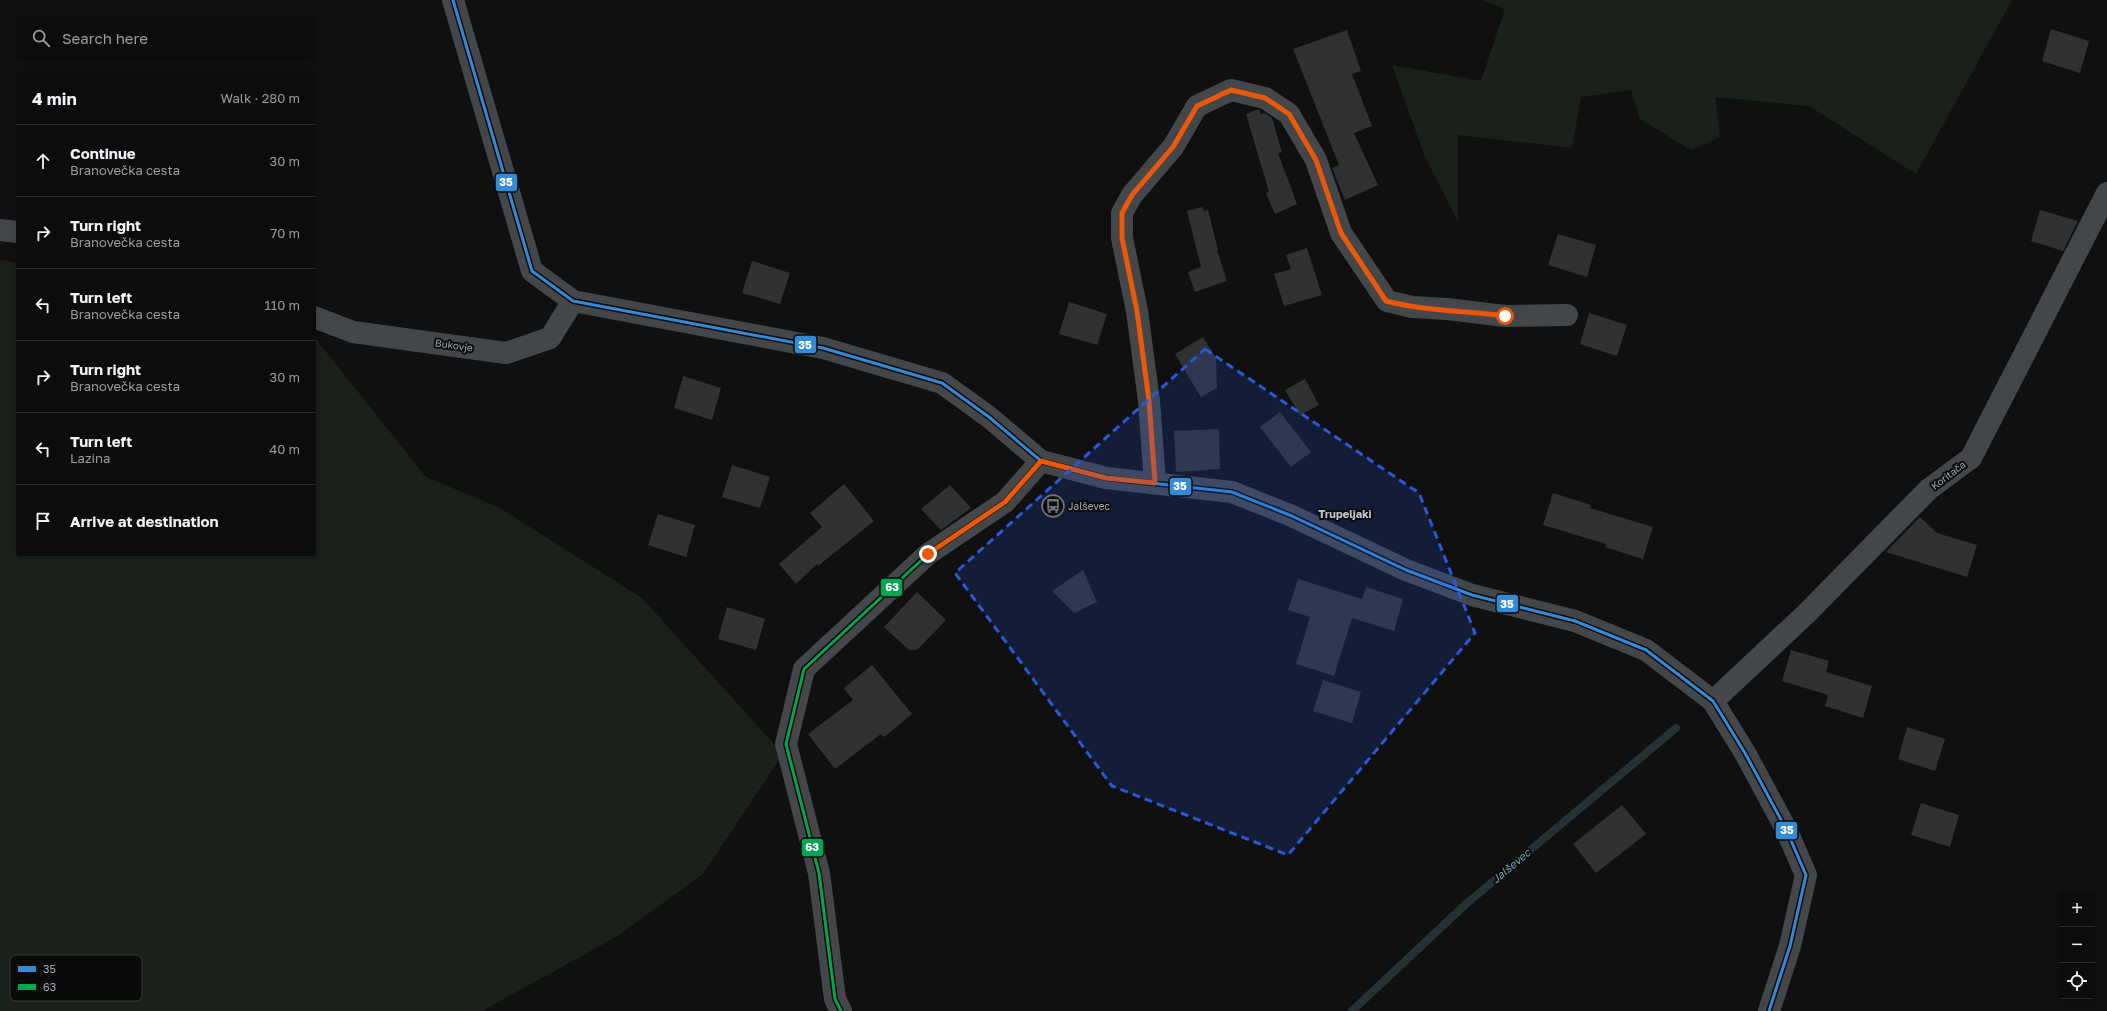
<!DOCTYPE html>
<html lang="en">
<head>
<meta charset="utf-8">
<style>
	:root { --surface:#0c0c0d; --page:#151516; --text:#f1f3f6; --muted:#9a9b9d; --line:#2c2c2e }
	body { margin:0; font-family:"Golos Text",sans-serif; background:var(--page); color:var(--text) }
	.controls { position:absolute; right:12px; bottom:12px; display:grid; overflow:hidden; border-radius:4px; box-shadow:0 2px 6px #0003 }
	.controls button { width:36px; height:36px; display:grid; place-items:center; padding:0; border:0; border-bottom:1px solid var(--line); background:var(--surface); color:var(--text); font:20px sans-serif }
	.stop { position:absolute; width:12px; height:12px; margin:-9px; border:3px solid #ea580c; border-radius:50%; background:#fff }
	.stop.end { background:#ea580c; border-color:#fff; box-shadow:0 1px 4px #0008 }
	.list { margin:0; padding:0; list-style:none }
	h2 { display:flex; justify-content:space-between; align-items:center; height:52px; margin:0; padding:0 16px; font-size:17px }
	h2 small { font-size:13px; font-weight:400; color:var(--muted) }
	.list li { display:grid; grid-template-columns:26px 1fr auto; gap:12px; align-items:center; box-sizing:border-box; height:72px; padding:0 16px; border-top:1px solid var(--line) }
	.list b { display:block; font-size:15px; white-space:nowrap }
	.list p { margin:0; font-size:13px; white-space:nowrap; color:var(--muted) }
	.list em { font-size:13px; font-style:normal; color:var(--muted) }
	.icon { flex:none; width:22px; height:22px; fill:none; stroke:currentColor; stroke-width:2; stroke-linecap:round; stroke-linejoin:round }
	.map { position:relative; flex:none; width:2107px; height:1011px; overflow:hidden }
	.search { position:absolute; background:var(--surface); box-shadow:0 2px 6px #0003; left:16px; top:16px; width:300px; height:44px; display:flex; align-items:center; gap:10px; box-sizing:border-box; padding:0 14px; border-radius:4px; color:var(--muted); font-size:15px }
	.panel { position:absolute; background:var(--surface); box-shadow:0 2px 6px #0003; left:16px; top:72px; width:300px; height:484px; border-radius:4px }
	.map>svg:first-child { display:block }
	.green { fill:#1a211b }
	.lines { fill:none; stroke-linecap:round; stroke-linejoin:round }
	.stream { stroke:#253134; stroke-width:8 }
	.building { fill:#303133 }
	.minor { stroke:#44474a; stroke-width:22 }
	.bus-1-casing { stroke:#0b0b0c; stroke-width:6 }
	.bus-2-casing { stroke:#0b0b0c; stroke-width:6 }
	.bus-1 { stroke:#338bd7; stroke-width:3 }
	.bus-2 { stroke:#00a651; stroke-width:3 }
	.route { stroke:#ea580c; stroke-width:5 }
	.marked { fill:#2a57d4; fill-opacity:0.2; stroke:#2a57d4; stroke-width:3; stroke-dasharray:8 5; stroke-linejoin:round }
	.labels { text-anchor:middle; stroke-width:4; stroke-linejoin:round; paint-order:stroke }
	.street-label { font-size:10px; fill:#9faab4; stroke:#0b0b0c }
	.poi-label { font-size:10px; fill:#9faab4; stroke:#0b0b0c; text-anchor:start }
	.neighbourhood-label { font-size:11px; font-weight:bold; fill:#c1c8cf; stroke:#0b0b0c }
	.water-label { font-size:11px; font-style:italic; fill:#72a3b3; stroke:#0b0b0c }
	.key { fill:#0b0b0c; stroke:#373b3e; stroke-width:1 }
	.key-label { font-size:11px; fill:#9faab4 }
	.line-badge { stroke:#0b0b0c; stroke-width:1.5 }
	.badge-label { font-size:11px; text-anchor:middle; font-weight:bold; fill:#fff }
</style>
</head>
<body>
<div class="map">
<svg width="2107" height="1011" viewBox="0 0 2107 1011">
	<rect width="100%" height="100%" fill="#101011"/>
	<!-- green -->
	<path class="green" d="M1482,0h530l-96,174 -107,-68 -94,-9 5,40 -29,13 -51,-31 -9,-29 -50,7 -9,51 -114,-13v87l-33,-65 -33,-92 89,16 24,-72z
		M0,260l18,3v291h296v-216h1l111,139 72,30 144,91 141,156 -80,120 -87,63 -134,74h-482z"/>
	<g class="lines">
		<!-- stream -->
		<path class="stream" d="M1352,1011l114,-107 210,-176"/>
	</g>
	<!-- building -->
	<path class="building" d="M2051,29l38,12 -9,32 -38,-12z
		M1347,30l14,41 -9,3 20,52 -18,7 24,52 -33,15 -13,-32 7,-3 -46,-116z
		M1259,109l2,5 4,-1 7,5 10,34 -4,1 19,51 -22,10 -9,-21 3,-1 -23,-78z
		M1202,207l2,4 4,-1 10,40h-1l10,31 -32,11 -7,-20 13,-5 -14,-56z
		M2040,210l38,11 -15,30 -32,-10z
		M1558,234l38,11 -9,32 -39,-12z
		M1307,248l15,47 -38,11 -10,-32 17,-5 -5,-14z
		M752,261l38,12 -10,31 -38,-11z
		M1069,302l38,12 -10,31 -38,-11z
		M1589,313l38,12 -10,31 -37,-12z
		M1203,337l13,21 1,30 -16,9 -26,-43z
		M683,376l38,12 -9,32 -38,-12z
		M1305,379l14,26 -19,10 -15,-25z
		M1280,412l31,40 -20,15 -31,-40z
		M1219,429l1,40 -44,3 -2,-41z
		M732,465l38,12 -10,31 -38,-11z
		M844,484l30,37 -56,45 -1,-2 -21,20 -17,-20 43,-37 -12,-14z
		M950,485l21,23 -30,22 -20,-21z
		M1553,493l38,12 -1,3 63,19 -10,32 -38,-12 1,-3 -63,-19z
		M658,514l37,11 -9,32 -38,-12z
		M1920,517l17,16 40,12 -10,32 -81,-25z
		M1083,570l14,32 -23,11 -22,-22z
		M1298,579l64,20 4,-12 37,12 -9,32 -42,-13 -18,58 -38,-12 14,-47 -22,-7z
		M917,592l29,28 -29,30h-8l-25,-23z
		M727,607l38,12 -9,31 -38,-11z
		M1791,650l38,11 -3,11 46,14 -9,32 -38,-12 3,-11 -46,-14z
		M872,665l40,49 -28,23 -3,-3 -46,35 -27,-35 45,-34 -9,-12z
		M1323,680l38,12 -9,31 -39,-12z
		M1907,727l38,12 -10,32 -37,-12z
		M1921,803l38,12 -9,32 -39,-12z
		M1622,805l24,29 -50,39 -23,-29z"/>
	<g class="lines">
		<!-- minor -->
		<path class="minor" d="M453,0l79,271 41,30 250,47 119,35 47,34 52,44 65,17 126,14 60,24 114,54 66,25 103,26 71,29 67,51 32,52 41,76 20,46 -16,71 -21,65
			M0,230l18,2
			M314,317l39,15 153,21 44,-15 23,-37
			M1155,483l-6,-82 -12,-90 -15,-73v-25l10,-18 41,-48 24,-41 34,-16 34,8 24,16 27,46 25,73 46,68 25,6 35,2 58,7 62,-1
			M1713,701l93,-87 123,-125 42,-31 136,-265
			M841,1011l-6,-12 -16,-126 -33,-129 18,-75 124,-115 77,-52 36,-41"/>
		<!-- bus-1 casing -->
		<g class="bus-1-casing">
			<path id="bus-1" d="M453,0l79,271 41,30 250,47 119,35 47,34 52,44 65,17 126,14 60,24 114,54 66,25 103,26 71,29 67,51 32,52 41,76 20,46 -16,71 -21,65"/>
		</g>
		<!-- bus-2 casing -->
		<g class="bus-2-casing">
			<path id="bus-2" d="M841,1011l-6,-12 -16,-126 -33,-129 18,-75 124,-115 77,-52 36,-41"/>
		</g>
		<!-- bus-1 -->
		<use href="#bus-1" class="bus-1"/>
		<!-- bus-2 -->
		<use href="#bus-2" class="bus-2"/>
	</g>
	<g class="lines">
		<!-- route -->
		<path class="route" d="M928,554l77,-52 36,-41 65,17 49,5 -6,-82 -12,-90 -15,-73v-25l10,-18 41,-48 24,-41 34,-16 34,8 24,16 27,46 25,73 45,68c39,10 80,10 119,15"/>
	</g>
	<!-- marked area -->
	<path class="marked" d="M1205,349l214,144 56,140 -187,222 -176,-69 -157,-213z"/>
	<!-- icons -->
	<defs>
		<g id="bus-ring" transform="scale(1.15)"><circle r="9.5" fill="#0b0b0c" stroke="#6d747b" stroke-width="1.5"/><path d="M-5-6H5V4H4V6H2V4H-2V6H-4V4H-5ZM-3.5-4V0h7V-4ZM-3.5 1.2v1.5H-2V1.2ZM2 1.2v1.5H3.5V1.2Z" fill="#6d747b"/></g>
	</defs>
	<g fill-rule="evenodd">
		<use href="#bus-ring" x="1053" y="506"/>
	</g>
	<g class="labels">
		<!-- street labels -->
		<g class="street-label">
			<text transform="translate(454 345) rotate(8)" y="4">Bukovje</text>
			<text transform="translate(1948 475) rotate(-37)" y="4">Koritača</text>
		</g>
		<!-- poi labels -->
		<g class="poi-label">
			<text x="1068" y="510">Jalševec</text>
		</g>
		<!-- neighbourhood labels -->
		<g class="neighbourhood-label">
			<text x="1345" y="518">Trupeljaki</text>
		</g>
		<!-- water labels -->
		<g class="water-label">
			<text transform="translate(1511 866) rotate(-40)" y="4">Jalševec</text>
		</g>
	</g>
	<!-- legend -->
	<rect x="10" y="955" width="132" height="46" rx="6" class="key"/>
	<rect x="18" y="966" width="18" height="6" fill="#338bd7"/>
	<rect x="18" y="984" width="18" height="6" fill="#00a651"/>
	<g class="key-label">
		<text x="43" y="973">35</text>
		<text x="43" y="991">63</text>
	</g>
	<g class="line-badge">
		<rect x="495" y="173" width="23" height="19" rx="4" fill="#338bd7"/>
		<rect x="794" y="335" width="23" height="19" rx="4" fill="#338bd7"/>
		<rect x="1169" y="477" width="23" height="19" rx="4" fill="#338bd7"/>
		<rect x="880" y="578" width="23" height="19" rx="4" fill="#00a651"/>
		<rect x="1496" y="594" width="23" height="19" rx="4" fill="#338bd7"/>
		<rect x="1775" y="821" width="23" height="19" rx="4" fill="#338bd7"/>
		<rect x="801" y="838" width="23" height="19" rx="4" fill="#00a651"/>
	</g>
	<g class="badge-label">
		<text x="506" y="186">35</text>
		<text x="805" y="349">35</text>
		<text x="1180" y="490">35</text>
		<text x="892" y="591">63</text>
		<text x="1507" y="608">35</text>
		<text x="1787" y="834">35</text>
		<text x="812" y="851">63</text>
	</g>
</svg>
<div class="controls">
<button>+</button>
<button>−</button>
<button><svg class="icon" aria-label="locate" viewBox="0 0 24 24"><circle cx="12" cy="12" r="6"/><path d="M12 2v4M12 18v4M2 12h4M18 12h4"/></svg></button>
</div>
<div class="stop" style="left:1505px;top:316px"></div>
<div class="stop end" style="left:928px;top:554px"></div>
<div class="search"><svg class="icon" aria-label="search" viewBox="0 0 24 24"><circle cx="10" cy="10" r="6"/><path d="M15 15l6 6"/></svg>Search here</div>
<section class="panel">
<h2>4 min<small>Walk · 280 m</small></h2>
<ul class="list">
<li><svg class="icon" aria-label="ahead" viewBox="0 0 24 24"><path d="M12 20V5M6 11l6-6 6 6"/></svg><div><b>Continue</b><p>Branovečka cesta</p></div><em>30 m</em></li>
<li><svg class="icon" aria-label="right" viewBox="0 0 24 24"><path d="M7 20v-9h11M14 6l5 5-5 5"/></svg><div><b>Turn right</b><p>Branovečka cesta</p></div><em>70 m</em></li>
<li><svg class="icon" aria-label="left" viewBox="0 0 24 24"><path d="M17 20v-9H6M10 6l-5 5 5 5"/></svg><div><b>Turn left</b><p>Branovečka cesta</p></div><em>110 m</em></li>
<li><svg class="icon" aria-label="right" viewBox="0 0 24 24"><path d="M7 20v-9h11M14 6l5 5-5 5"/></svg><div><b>Turn right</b><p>Branovečka cesta</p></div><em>30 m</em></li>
<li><svg class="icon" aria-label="left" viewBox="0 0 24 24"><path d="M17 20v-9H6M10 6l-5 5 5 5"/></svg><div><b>Turn left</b><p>Lazina</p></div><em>40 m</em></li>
<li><svg class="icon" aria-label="arrive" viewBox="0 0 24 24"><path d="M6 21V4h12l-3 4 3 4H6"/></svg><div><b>Arrive at destination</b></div></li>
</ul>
</section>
</div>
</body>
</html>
